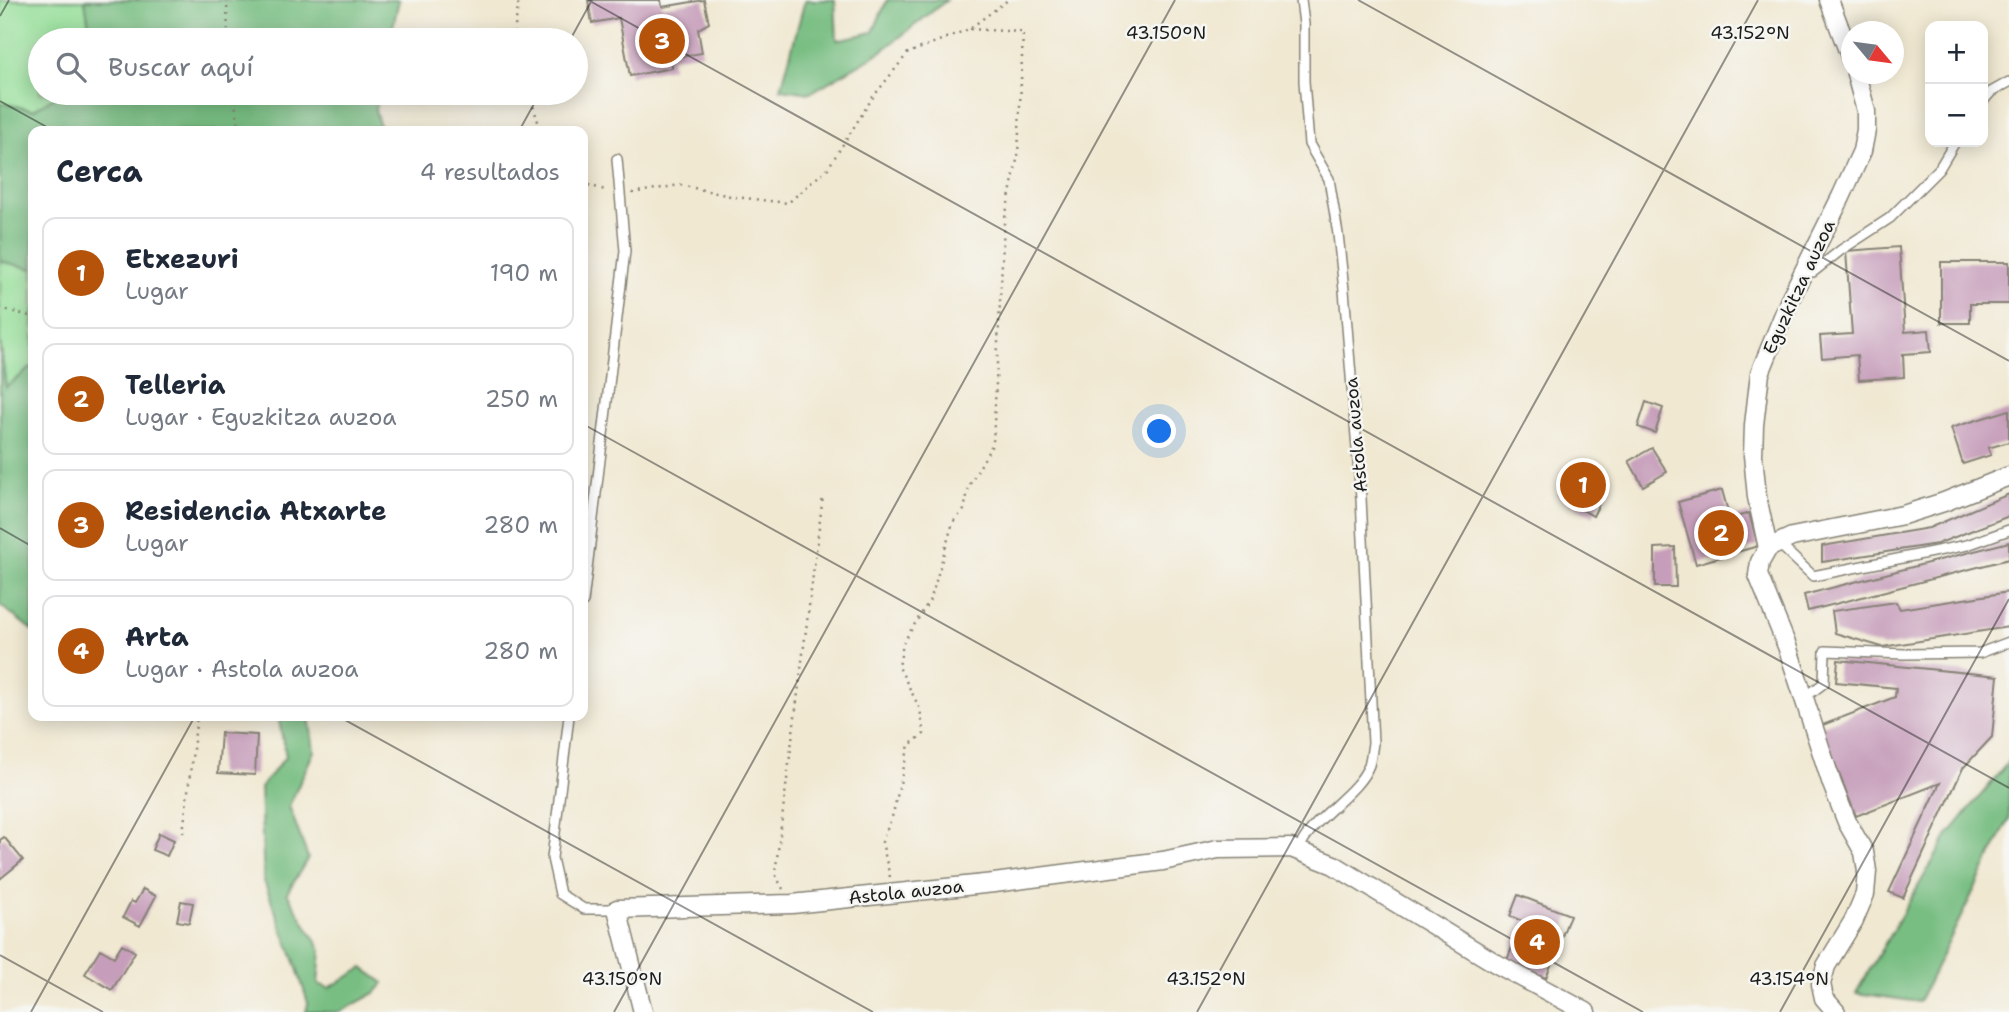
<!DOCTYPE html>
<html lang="es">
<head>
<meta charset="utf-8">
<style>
	:root { --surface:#fff; --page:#f6f6f7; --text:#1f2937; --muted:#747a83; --line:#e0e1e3; --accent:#b45309 }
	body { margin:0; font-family:"Shantell Sans",sans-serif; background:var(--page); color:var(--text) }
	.controls { position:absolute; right:21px; top:21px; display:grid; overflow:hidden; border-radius:14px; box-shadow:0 4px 18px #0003 }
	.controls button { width:63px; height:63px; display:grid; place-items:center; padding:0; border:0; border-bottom:2px solid var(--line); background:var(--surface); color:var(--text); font:35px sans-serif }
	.compass { position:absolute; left:1841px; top:21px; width:63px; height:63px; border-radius:50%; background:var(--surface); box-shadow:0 4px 18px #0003; rotate:119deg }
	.you { position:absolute; left:1160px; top:432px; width:24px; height:24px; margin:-18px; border:5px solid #fff; border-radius:50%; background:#1a73e8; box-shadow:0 0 0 10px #1a73e833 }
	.badge { display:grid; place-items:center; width:46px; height:46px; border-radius:50%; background:var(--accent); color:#fff; font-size:23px; font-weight:700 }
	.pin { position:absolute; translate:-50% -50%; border:4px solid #fff; box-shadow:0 2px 7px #0006 }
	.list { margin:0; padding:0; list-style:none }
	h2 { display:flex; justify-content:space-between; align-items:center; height:91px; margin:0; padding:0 28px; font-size:30px }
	h2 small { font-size:23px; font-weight:400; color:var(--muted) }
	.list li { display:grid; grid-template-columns:46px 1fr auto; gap:21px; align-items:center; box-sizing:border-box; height:112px; margin:0 14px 14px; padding:0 14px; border:2px solid var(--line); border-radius:14px }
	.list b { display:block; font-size:26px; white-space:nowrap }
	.list p { margin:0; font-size:23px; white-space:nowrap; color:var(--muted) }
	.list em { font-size:23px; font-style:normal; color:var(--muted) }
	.icon { flex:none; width:38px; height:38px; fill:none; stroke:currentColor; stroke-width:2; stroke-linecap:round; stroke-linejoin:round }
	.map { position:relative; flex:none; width:2009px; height:1012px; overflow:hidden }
	.search { position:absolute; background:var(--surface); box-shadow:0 4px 18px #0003; left:28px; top:28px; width:560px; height:77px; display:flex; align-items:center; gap:18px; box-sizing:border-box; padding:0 24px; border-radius:38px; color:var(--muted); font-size:26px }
	.panel { position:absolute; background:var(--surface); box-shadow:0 4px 18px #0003; left:28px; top:126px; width:560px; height:595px; border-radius:14px }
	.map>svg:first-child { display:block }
	.green { fill:#96df9a; stroke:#597e5b; stroke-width:2 }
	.forest { fill:#78be82; stroke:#4a6d4f; stroke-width:2 }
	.building { fill:#c69dba }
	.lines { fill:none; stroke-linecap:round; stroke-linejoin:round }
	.lane-casing { stroke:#868276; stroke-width:12 }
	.street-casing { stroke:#868276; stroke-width:21 }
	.path { stroke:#868276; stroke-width:2.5; stroke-dasharray:2 5; stroke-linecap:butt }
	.lane { stroke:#fff; stroke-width:9 }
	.street { stroke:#fff; stroke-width:18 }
	.ticks { fill:none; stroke:#1c1c1c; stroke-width:2; stroke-opacity:0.45 }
	.labels { text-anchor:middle; stroke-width:5; stroke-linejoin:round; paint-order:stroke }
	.street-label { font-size:18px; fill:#1c1c1c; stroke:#f6f6f2 }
	.ticks-label { font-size:18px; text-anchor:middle; fill:#1c1c1c; stroke:#f6f6f2; stroke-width:5; stroke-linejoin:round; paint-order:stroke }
</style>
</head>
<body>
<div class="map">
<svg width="2009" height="1012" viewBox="0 0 2009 1012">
	<rect width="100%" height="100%" fill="#f6f6f2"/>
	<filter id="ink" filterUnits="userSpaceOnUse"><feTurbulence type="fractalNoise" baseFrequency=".0143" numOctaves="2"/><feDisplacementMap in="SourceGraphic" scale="14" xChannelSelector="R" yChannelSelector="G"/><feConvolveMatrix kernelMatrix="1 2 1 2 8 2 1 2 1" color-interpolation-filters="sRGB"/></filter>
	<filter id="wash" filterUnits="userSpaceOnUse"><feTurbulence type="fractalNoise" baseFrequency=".00686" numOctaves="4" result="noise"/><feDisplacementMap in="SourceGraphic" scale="28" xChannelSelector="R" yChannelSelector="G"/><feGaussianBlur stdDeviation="1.57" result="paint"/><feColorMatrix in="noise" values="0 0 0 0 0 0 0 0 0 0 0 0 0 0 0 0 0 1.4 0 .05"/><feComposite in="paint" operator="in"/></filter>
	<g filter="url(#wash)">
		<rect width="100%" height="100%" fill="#f0e8d1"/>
		<!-- green -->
		<path class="green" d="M0,0h85l6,40h-51v53h21l-28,17 -33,-7z
			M0,261l33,8v97l-27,22 -6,-46z"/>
		<!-- forest -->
		<path class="forest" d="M85,0h314l-9,40h-299z
			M805,0h30l2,40 36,-8 14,-32h60l-65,51 -72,42 -29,-4z
			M61,93h318l-4,17 6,21h-348v138l-33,-8v-158l33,7z
			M0,342l6,45 27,-21v265l-33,-26z
			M278,716h31l5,35 -25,55 19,52 -21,35 34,57 -3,34 11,4 34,-20 21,15 -9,10 -35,19h-34l2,-9 -12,-38 -32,-84 -4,-93 26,-32z
			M2009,761v58l-90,183 -63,-9 92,-158z"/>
		<g id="blocks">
			<!-- building -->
			<path class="building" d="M588,0h73l1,7 42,-7 5,23 -11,6 4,24 -31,5 1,10 -42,8 -11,-58 -27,5z
				M1899,247l6,85 24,-2 2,22 -28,2 1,23 -45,3 -2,-25 -35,3 -2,-22 32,-2 -6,-83z
				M1941,262h68v42h-39v19h-29z
				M1646,402l17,6 -8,25 -17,-6z
				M2009,410v32l-21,6 3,7 -28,9 -12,-36z
				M1652,448l15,24 -24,14 -14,-25z
				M1577,461l30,16 -9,15 4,6 -9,18 -35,-20z
				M1722,490l8,29 19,-6 9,33 -62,18 -18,-62z
				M2009,494v22l-72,28 -115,18v-16l107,-18z
				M2009,542v17l-201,52 -4,-16z
				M1675,547l1,40h-21v-39z
				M2009,592v35l-127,20 -47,-14 -3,-22 64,-9 4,7z
				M1838,660l160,16 -6,61 -29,31 -60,130 -14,-6 51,-109 -84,33 -36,-90 75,-29 1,-9 -60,-6z
				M221,733l36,2 -2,40 -37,-2z
				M159,833l15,7 -7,16 -15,-6z
				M4,837l19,23 -23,19v-39z
				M143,889l13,7 -16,30 -17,-9 8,-16 4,2z
				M1518,895l52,20 -24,63 -40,-15 16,-42 -12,-5z
				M181,901l12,2 -4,20 -12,-2z
				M122,944l13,8 -23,38 -27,-16 15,-25 14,8z"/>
		</g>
	</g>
	<g filter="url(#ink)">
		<use href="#blocks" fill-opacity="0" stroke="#868276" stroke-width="2"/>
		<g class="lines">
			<!-- lane casing -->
			<g class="lane-casing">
				<path id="lane" d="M1983,101l8,-9 18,-10
					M1805,271l8,1 28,-22 49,-32 49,-49 16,-27
					M1778,543l35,33 154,-31 42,-15
					M583,602l42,-351 -8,-92
					M1804,698l20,-15 1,-32 80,3 75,-1 29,-11
					M569,716l-17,142 8,36 24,15h33
					M1298,851c14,-35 59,-55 71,-86 2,-7 3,-15 4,-22l-12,-245 -17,-208 -6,-56 -9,-55 -20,-35 -5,-63v-57l-3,-24"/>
			</g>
			<!-- street casing -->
			<g class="street-casing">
				<path id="street" d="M1829,0l23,61
					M1768,548l-11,-51 -4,-42 1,-30 6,-52 31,-76 50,-100 21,-46 4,-21v-19l-10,-37
					M643,1012l-26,-103 175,-5 202,-21 169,-22 55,-12 73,-1 43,17 163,99 89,48
					M1836,1012l-12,-14 -3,-14 5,-18 28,-46 11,-26 2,-23 -3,-19 -17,-30 -15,-38 -45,-138 -29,-71 2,-13 8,-14 24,-11 111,-22 41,-13 65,-26"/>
			</g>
			<!-- path -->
			<path class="path" d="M227,0l1,40
				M513,40l6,-40
				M233,93l7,38
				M529,93l12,38
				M583,181l2,3 23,7
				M632,193l48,-8 55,12 53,6 40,-35 45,-71 35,-44 61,-24 39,-29
				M0,308l33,9
				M183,833l14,-117
				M890,877l-8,-35 11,-28 16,-69 15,-11 -4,-25 -21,-42 4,-24 28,-45 22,-76 11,-12 5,-24 24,-43 11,-220 14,-68 5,-123 -54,-3
				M783,889l-8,-15 48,-378"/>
			<!-- lane -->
			<use href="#lane" class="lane"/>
			<!-- street -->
			<use href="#street" class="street"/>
		</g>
	</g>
	<!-- ticks -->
	<path class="ticks" d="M588,0l1421,788M1358,0l651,361M0,16l9,-16M570,40l22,-40M0,101l54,30M519,131l21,-38M583,424l1060,588M0,528l33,19M338,716l535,296M0,955l103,57M31,1012l164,-296M614,1012l561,-1012M1197,1012l561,-1012M1780,1012l229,-413"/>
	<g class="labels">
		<!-- street labels -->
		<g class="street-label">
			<text transform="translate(1799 287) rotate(-65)" y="6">Eguzkitza auzoa</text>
			<text transform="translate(1356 435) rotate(-95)" y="6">Astola auzoa</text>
			<text transform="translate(906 892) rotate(-6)" y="6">Astola auzoa</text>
		</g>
	</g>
	<g class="ticks-label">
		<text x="1166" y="39">43.150°N</text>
		<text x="1750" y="39">43.152°N</text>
		<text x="622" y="985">43.150°N</text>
		<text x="1206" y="985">43.152°N</text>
		<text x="1789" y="985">43.154°N</text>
	</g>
</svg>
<div class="controls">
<button>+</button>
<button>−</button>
</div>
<svg class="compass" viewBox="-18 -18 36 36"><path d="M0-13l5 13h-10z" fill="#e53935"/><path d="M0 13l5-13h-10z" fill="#747a83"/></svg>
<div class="you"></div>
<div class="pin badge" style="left:1583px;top:485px">1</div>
<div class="pin badge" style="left:1721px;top:533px">2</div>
<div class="pin badge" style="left:662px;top:41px">3</div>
<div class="pin badge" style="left:1537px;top:942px">4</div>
<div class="search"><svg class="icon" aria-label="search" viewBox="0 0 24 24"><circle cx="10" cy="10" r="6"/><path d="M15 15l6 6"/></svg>Buscar aquí</div>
<section class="panel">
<h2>Cerca<small>4 resultados</small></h2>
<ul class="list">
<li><span class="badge">1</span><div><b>Etxezuri</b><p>Lugar</p></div><em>190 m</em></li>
<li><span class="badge">2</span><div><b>Telleria</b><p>Lugar · Eguzkitza auzoa</p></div><em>250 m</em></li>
<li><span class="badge">3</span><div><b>Residencia Atxarte</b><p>Lugar</p></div><em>280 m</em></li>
<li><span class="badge">4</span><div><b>Arta</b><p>Lugar · Astola auzoa</p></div><em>280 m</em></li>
</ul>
</section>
</div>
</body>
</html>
